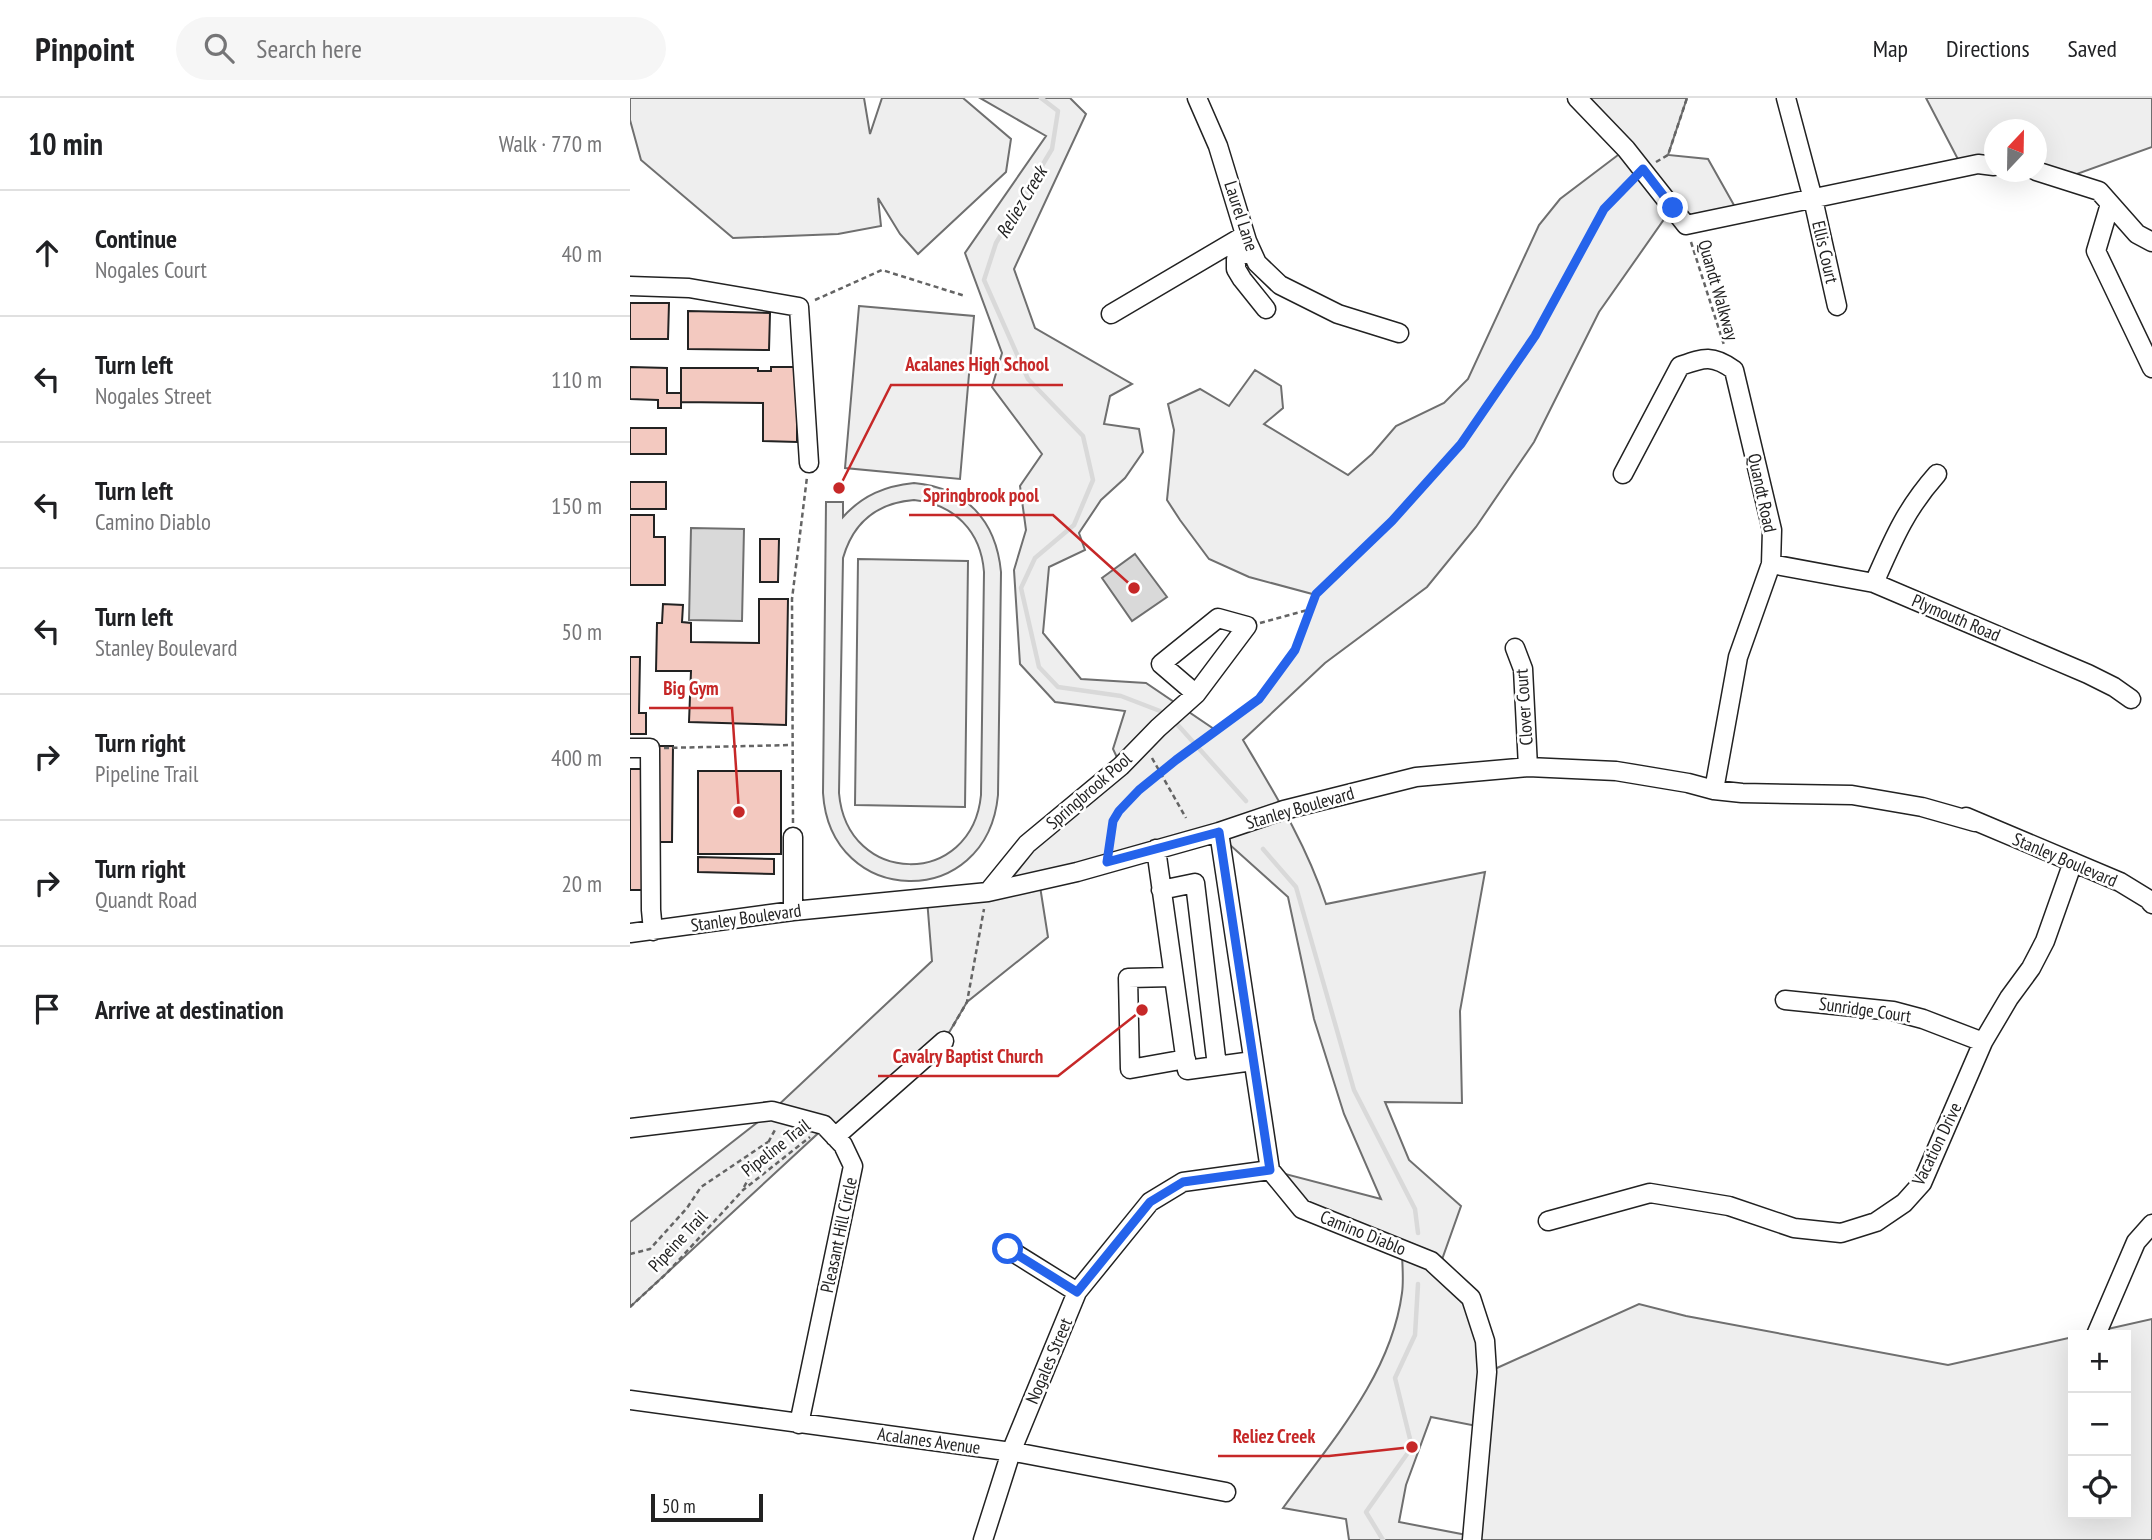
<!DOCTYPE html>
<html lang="en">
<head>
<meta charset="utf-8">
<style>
	:root { --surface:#fff; --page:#f6f6f6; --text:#202124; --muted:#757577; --line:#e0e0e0 }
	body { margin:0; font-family:"PT Sans Narrow",sans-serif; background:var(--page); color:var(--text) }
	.controls { position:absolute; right:21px; bottom:21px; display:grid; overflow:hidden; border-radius:0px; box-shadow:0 7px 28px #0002 }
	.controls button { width:63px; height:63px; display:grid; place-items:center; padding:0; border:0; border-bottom:2px solid var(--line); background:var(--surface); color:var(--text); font:35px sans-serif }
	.compass { position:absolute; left:1354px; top:21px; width:63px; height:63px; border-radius:50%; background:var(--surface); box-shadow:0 7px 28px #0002; rotate:22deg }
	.scale { position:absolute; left:21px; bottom:18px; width:112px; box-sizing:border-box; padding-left:7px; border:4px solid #222; border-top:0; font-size:19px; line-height:24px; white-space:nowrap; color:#222; -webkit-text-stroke:5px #fff; paint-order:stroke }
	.stop { position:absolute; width:21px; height:21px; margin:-16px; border:5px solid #2563eb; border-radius:50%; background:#fff }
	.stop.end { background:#2563eb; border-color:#fff; box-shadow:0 2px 7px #0008 }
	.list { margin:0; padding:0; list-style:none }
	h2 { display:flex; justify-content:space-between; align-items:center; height:91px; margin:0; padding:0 28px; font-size:30px }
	h2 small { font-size:23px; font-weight:400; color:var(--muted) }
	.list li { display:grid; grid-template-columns:46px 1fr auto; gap:21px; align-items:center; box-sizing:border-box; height:126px; padding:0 28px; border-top:2px solid var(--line) }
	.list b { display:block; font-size:26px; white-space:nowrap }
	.list p { margin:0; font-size:23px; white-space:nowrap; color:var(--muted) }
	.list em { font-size:23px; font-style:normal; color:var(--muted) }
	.icon { flex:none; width:38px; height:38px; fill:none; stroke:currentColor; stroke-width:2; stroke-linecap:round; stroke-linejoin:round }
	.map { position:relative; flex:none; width:1522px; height:1442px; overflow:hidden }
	header { display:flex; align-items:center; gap:42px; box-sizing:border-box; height:98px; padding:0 35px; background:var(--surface); border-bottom:2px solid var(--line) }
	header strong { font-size:33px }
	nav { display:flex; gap:38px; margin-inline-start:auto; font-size:24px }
	.search { width:490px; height:63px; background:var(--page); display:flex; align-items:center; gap:18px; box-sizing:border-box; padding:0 24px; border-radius:38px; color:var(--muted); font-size:26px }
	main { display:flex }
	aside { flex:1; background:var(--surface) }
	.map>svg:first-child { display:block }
	.green { fill:#eee; stroke:#6f6f6f; stroke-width:2; fill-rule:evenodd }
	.water { fill:#d9d9d9; stroke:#6f6f6f; stroke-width:2 }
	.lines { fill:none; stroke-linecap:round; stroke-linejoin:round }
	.stream { stroke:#d9d9d9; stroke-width:4.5 }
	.building { fill:#f3c9c0; stroke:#222; stroke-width:2 }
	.minor-casing { stroke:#222; stroke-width:21 }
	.path { stroke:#646464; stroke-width:2.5; stroke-dasharray:5 3.5; stroke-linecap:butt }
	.minor { stroke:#fff; stroke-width:18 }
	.route { stroke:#2563eb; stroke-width:9 }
	.labels { text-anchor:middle; stroke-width:5; stroke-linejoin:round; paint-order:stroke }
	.street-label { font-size:18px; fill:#222; stroke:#fff }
	.water-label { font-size:19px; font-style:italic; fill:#222; stroke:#fff }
	.leader { fill:none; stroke:#c62828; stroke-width:2.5 }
	.callout-dot { fill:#c62828; stroke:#fff; stroke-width:2.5 }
	.callout-label { font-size:19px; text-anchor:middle; font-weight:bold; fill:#c62828; stroke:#fff; stroke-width:5; stroke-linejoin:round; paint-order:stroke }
</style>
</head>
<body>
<header>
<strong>Pinpoint</strong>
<div class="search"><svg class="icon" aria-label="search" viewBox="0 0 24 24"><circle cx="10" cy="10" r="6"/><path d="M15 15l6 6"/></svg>Search here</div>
<nav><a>Map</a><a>Directions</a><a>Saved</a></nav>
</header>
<main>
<aside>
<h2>10 min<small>Walk · 770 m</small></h2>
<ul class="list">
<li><svg class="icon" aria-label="ahead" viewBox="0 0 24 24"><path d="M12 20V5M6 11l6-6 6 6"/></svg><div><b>Continue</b><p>Nogales Court</p></div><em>40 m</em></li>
<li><svg class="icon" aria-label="left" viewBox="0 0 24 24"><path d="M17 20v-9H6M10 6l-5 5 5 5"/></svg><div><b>Turn left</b><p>Nogales Street</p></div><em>110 m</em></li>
<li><svg class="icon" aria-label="left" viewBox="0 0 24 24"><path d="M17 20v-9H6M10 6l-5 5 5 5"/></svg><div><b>Turn left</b><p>Camino Diablo</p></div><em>150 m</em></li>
<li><svg class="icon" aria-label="left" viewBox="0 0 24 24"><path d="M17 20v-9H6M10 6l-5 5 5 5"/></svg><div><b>Turn left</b><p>Stanley Boulevard</p></div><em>50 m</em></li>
<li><svg class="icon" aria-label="right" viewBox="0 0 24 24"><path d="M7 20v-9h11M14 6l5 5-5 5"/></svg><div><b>Turn right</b><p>Pipeline Trail</p></div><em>400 m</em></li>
<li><svg class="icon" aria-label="right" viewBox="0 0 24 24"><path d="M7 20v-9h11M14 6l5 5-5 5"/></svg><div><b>Turn right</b><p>Quandt Road</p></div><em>20 m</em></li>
<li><svg class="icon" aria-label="arrive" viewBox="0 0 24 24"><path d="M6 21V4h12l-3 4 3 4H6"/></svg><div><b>Arrive at destination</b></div></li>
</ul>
</aside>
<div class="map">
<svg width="1522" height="1442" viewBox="0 0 1522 1442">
	<rect width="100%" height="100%" fill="#fff"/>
	<!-- green -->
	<path class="green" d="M0,0h234l6,36 12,-36h81l48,41 -5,33 -88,82 -18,-20 -22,-36 3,28 -43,8 -105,4 -92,-78 -11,-40z
		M350,0h90l16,16 -72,155 21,59 97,56 -22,12 -6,28 35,5 4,23 -18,26 -24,22 -22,33 6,17 -36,17 -6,66 38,46 65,4 71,48 43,-32 35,-49 21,-55 -67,-18 -40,-18 -29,-39 -13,-20 7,-70 -6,-26 32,-15 29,17 26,-36 26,16 2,22 -19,16 84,51 24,-21 24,-28 48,-23 24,-24 71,-154 21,-26 66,-50 -49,-51h110l-19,57 40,4 31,55 -53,11 -14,-17 -73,104 -65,130 -58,85 -49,60 -102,76 -82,77c32,54 63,104 83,164l159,-32 -25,139 2,92 -77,-1 24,58 52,46 -22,62 32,30 17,74 151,-68 47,12 262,49 125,-28v177h53v-179h-45l71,-16v221h-803l-3,-21 -63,-11c47,-65 108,-132 119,-215 2,-14 0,-29 0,-43l-100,-41 -32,-39 111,29 -37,-85 -30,-95 -26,-122 -69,-62 -180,45 9,57 -81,65 -23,39 -109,96 -10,-10 -195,180v-85l142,-111 160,-150 -5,-62 61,-7 133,-126 -8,-17 12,-38 -70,-9 -35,-38 -6,-94 12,-40 -6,-44 22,-32 -50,-67 10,-34 -37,-100 81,-117zM801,1319l51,10 -10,109 -73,-14 7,-37z
		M1296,0h226v49l-89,32 -26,-8 -1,-41h-42v36l-32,1z
		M229,208l115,10 -14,163 -115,-11z
		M284,385c52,5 82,37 87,89l-3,223c-11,117 -168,113 -175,-2l3,-291h17v15c20,-22 42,-31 71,-34zM284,402c40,4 67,31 70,72l-3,223c-9,93 -134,92 -142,-2l4,-235c10,-35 34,-55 71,-58z
		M228,461l110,2 -3,246 -110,-2z"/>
	<!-- water -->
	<path class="water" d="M61,430l53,1 -2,92 -53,-1z
		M505,456l32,43 -35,24 -30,-43z"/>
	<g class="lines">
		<!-- stream -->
		<path class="stream" d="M411,0l17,13 -6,38 -56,94 -12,37 44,99 55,57 10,44 -19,45 -39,33 -14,30 18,79 19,20 63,9 39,15
			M547,626l69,77
			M633,751l33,38 58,203 61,119 3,24
			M753,1442l-17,-28 46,-65 -17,-69 20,-43 3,-51"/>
	</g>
	<!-- building -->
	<path class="building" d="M0,205h39l-1,36h-38z
		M58,213l82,2 -1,37 -81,-1z
		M0,269l37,1v25h14v15h-23v-8l-28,-1z
		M141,269h26v75l-34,-1v-38l-82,-1v-34h77v3h13z
		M0,330h36v26h-36z
		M0,384h36v27h-36z
		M0,417h24v22h11v48h-35z
		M130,441h19l-1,43h-18z
		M129,501h29l-2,126 -97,-3 2,-51h-35l1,-48h5l1,-19 20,1 -1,17 9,1v19l68,1z
		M0,559h10l-1,56h7v21h-16z
		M29,648h14l-1,96h-14z
		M0,671h13l-1,121h-12z
		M68,673h83v83h-83z
		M68,759l76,2v15l-76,-2z"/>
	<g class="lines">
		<!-- minor casing -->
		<g class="minor-casing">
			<path id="minor" d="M567,0l21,48 29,95 10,22 23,22 58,29 61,19
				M947,0l49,51 60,76 292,-61 16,2
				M1156,0l27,101 24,107
				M1406,73l63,20 38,43 15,8
				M1480,106l-14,47 56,117
				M620,150l-14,11v10l6,10 24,30
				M0,188l59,2 110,19 10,156
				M481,216l134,-79
				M993,376l57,-108c23,-8 32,-12 54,4l38,160 -1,34 -33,93 -24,133
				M1141,466l103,19 214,91 26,13 17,12
				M1244,485c19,-43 31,-73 63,-109
				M885,550l8,21 5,98
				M0,650h20l1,162 2,21
				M1336,719l154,65 28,17 4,5
				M589,734l51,338 32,39 129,52 40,37 14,43 2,31 -15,168
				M526,751l31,221 66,-9
				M531,792l34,-7 22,183
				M358,794l39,-48 94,-78 37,-38 38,-34 51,-68 -29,-8 -57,46 35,30
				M163,813v-74
				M0,835l163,-22 195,-19 89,-20 142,-40 65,-22 132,-33 112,-10 88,4 72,12 26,7 28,3 110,2 70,12 53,15
				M544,879l-46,1 2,91 56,-10
				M1155,902l108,11 30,8 60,23
				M0,1030l142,-17 52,14 19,20 10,21 -54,258
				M205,1039l109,-96
				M918,1123l102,-28 79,13 65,22 47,5 35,-11 28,-19 18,-20 61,-141 26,-44 22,-30 14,-27 28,-79
				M378,1151l69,43
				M1466,1237l40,-93 16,-18
				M0,1302l390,53 206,39
				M353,1442l28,-88 66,-160 73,-90 33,-20 87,-12"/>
		</g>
		<!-- path -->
		<path class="path" d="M1026,64l12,-7 19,-57
			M1061,144l33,103
			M185,202l67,-30 83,26
			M630,525l51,-14
			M34,650l128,-3
			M522,660l34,60
			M163,725l-1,-224 15,-122
			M479,748l4,-25 6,-10 20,-21 37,-30 83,-61 36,-49 21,-56 76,-73 69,-77 74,-108 69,-127 27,-29
			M323,928l14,-24 17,-93
			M114,1089l32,-59
			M0,1156l20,-5 37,-41 14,-21 67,-45
			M0,1209l37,-34 76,-83 67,-53"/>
		<!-- minor -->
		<use href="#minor" class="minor"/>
	</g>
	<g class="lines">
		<!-- route -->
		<path class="route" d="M378,1151l69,43 73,-90 33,-20 87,-12 -51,-338 -112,30 6,-41 6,-10 20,-21 37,-30 83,-61 36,-49 21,-56 76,-73 69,-77 74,-108 69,-127 39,-40 30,39"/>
	</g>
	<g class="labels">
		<!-- street labels -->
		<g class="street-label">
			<text transform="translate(611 118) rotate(72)" y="6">Laurel Lane</text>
			<text transform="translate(1195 154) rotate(77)" y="6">Ellis Court</text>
			<text transform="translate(1088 192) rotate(74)" y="6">Quandt Walkway</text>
			<text transform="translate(1132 395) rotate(78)" y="6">Quandt Road</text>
			<text transform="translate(1326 520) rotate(23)" y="6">Plymouth Road</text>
			<text transform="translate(894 609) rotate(-94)" y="6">Clover Court</text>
			<text transform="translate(459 693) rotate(-41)" y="6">Springbrook Pool</text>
			<text transform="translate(670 710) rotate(-16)" y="6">Stanley Boulevard</text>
			<text transform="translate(1435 762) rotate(23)" y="6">Stanley Boulevard</text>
			<text transform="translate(116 820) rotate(-8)" y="6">Stanley Boulevard</text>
			<text transform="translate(1235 912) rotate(8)" y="6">Sunridge Court</text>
			<text transform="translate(1307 1046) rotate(-64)" y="6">Vacation Drive</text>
			<text transform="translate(146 1050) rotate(-38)" y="6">Pipeline Trail</text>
			<text transform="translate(733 1135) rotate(22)" y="6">Camino Diablo</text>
			<text transform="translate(209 1137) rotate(-78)" y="6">Pleasant Hill Circle</text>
			<text transform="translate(48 1143) rotate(-47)" y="6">Pipeine Trail</text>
			<text transform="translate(419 1263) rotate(-67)" y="6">Nogales Street</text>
			<text transform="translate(299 1343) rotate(8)" y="6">Acalanes Avenue</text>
		</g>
		<!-- water labels -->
		<g class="water-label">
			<text transform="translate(391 104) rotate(-59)" y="7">Reliez Creek</text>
		</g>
	</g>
	<!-- callouts -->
	<path class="leader" d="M209 390L261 287H433M504 490L423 417H279M109 714L102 610H19M512 912L428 978H248M782 1349L699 1358H588"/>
	<g class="callout-dot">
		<circle cx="209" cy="390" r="7"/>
		<circle cx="504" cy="490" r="7"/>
		<circle cx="109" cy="714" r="7"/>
		<circle cx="512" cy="912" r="7"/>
		<circle cx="782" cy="1349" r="7"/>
	</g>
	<g class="callout-label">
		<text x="347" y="273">Acalanes High School</text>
		<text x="351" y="404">Springbrook pool</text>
		<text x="61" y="597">Big Gym</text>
		<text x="338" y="965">Cavalry Baptist Church</text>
		<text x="644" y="1345">Reliez Creek</text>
	</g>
</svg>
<div class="controls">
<button>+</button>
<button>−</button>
<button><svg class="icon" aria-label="locate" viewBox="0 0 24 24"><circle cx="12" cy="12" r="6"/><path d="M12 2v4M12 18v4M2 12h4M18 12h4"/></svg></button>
</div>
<svg class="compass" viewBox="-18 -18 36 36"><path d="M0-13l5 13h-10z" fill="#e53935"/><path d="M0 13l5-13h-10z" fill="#757577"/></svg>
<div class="scale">50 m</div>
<div class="stop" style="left:378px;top:1151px"></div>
<div class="stop end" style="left:1043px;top:110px"></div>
</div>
</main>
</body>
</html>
